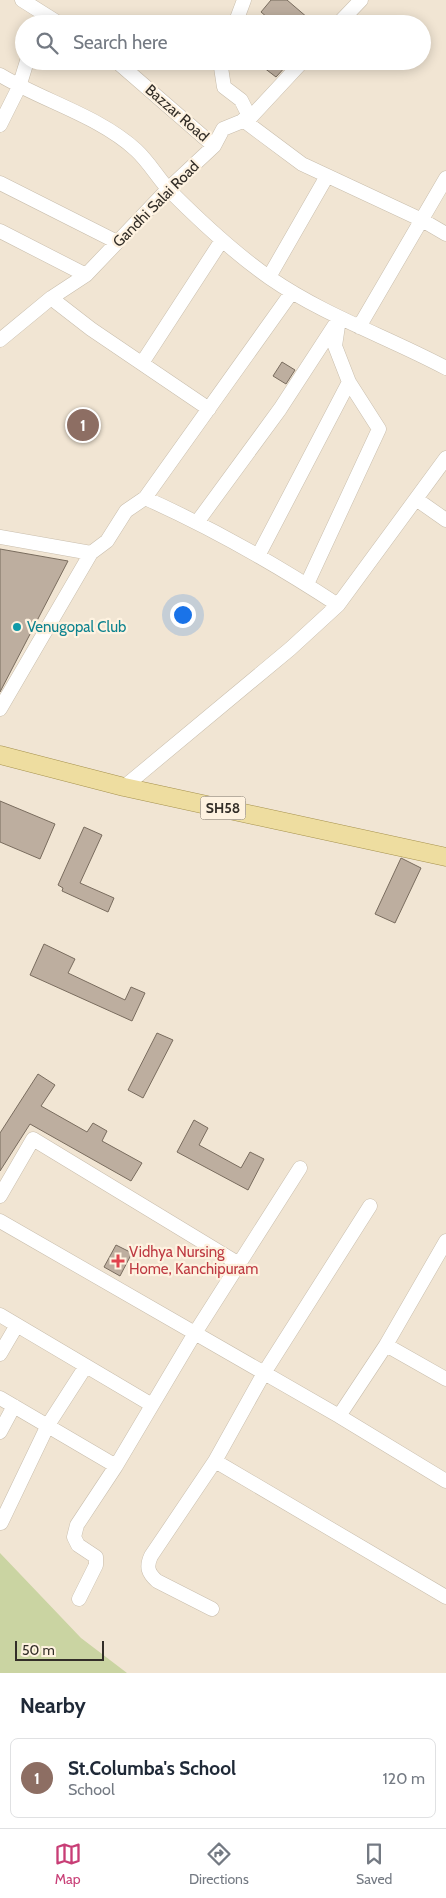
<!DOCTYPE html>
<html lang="en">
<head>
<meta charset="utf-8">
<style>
	:root { --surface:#fff; --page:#f2f2f3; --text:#1f2937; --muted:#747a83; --line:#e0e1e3; --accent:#c83e76 }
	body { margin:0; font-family:Cabin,sans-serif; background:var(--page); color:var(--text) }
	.scale { position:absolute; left:15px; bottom:12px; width:89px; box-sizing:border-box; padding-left:5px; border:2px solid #332e28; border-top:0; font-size:14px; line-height:18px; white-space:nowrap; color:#332e28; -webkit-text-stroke:4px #fef2e0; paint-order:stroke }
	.you { position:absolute; left:182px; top:614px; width:18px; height:18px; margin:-12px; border:4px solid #fff; border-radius:50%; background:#1a73e8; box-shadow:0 0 0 8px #1a73e833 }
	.badge { display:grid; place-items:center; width:32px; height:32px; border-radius:50%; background:var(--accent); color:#fff; font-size:16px; font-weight:700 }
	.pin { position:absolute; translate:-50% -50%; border:2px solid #fff; box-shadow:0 1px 5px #0006 }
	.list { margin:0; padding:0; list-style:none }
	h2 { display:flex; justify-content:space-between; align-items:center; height:65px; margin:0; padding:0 20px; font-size:21px }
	h2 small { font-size:16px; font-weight:400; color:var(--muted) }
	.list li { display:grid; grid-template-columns:32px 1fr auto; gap:15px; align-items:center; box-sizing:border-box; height:80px; margin:0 10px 10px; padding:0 10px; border:1px solid var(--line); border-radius:8px }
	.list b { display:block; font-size:19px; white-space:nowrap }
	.list p { margin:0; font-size:16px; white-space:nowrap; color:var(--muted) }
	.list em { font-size:16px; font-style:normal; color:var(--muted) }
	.icon { flex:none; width:28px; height:28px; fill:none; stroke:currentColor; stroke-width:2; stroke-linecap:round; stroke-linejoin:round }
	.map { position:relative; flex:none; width:446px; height:1673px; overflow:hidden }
	.search { position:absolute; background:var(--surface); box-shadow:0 2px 12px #0003; left:15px; right:15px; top:15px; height:55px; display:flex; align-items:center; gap:12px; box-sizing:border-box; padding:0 18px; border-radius:28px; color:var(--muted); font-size:19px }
	.sheet { height:155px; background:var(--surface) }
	nav { display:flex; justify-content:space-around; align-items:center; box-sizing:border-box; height:70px; border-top:1px solid var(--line); background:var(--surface); font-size:14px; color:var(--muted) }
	nav a { display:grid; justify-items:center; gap:2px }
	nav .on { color:var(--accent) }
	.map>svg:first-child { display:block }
	.green { fill:#cad4a2 }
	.building { fill:#bdae9f; stroke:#796c5e }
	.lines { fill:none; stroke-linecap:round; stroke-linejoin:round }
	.minor-casing { stroke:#c9bead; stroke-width:15 }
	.major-casing { stroke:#a5914d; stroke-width:19 }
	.minor { stroke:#fff; stroke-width:14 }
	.major { stroke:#eedda0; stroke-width:18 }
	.culture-dot { fill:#0f9aa8; stroke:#fef2e0; stroke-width:2 }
	.health-dot { fill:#e0444e; stroke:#fef2e0; stroke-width:2 }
	.labels { text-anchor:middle; stroke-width:4.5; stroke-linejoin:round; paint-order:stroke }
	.shield { fill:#fef2e0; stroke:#70695f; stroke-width:1 }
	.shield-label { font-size:14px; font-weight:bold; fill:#332e28 }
	.street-label { font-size:15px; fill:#332e28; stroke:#fef2e0 }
	.culture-label { font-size:15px; fill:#0d838f; stroke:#fef2e0; text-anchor:start }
	.health-label { font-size:15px; fill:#be3a42; stroke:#fef2e0; text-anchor:start }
</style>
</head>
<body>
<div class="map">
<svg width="446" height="1673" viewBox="0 0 446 1673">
	<rect width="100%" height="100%" fill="#f1e5d3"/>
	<!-- green -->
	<path class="green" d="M0,1553l81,85 46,35h-127z"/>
	<!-- building -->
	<path class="building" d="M271,0h16l28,24h-40l-14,-12z
		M255,61h29l4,3 -12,13z
		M282,362l13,8 -9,14 -13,-8z
		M0,549l68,12 -68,131z
		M0,801l55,23 -15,35 -40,-17z
		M84,827l18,8 -22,48 34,15 -6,14 -46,-21 1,-3 -5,-3z
		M401,858l20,10 -26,55 -20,-9z
		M44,944l31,15 -7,14 57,27 6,-13 14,6 -13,28 -102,-46z
		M157,1033l16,7 -30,58 -15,-8z
		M38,1074l17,11 -14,21 46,26 6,-9 14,8 -5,10 40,22 -11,18 -101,-57 -30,47v-38z
		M194,1120l14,8 -9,17 42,23 9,-16 14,7 -16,31 -71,-38z
		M116,1245l16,8 -12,23 -16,-9z"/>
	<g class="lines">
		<!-- minor casing -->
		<g class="minor-casing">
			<path id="minor" d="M22,0l38,24
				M235,24l9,-24
				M338,24l23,-24
				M116,61l98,85
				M220,61l4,26 17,13 9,18
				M0,75c43,26 99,41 136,75 13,12 22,28 34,41 31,31 64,62 100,87 55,38 118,59 176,90
				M243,120l59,44 120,56 24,14
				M0,125l19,-38 8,-26
				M0,183l117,59
				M0,231l86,44
				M269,277l58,-101
				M51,298l40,31 118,80
				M359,327l87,-149
				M0,340l51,-42 35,-23 82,-86 46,-43 9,-17 27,-11 53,-57
				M142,363l80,-123
				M145,498l147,-206
				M416,499l30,21
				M198,521l82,-112 56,-86
				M0,537l91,16 16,-12 19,-30 19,-13c67,30 132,67 193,107
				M258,556l91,-174
				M307,584l72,-155 -30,-47 -14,-36 4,-27
				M0,709l91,-156
				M124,787l166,-138 48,-44 108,-147
				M0,1196l33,-57 206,125
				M370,1206l-106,167 -49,88 231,136
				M0,1221l339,195 47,-71 60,-104
				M0,1315l152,90
				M386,1345l60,34
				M0,1354l17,-29
				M0,1398l116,68
				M339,1416l107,65
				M0,1432l14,-26
				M1,1523l47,-98 38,-59
				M79,1599l17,-34v-8l-18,-12 -4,-8 3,-12 39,-59 79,-133 105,-165
				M212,1609l-55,-28c-9,-8 -11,-14 -6,-25l64,-95"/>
		</g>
		<!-- major casing -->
		<g class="major-casing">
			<path id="major" d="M0,755l124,32 322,70"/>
		</g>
		<!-- minor -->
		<use href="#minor" class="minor"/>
		<!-- major -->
		<use href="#major" class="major"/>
	</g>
	<!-- markers -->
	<circle class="culture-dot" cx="17" cy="627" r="5"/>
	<path class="health-dot" d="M115.5 1253.5h5v5h5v5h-5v5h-5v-5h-5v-5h5z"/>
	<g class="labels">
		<!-- shield labels -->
		<rect class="shield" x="200.5" y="796.5" width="45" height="23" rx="4"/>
		<g class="shield-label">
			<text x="223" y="813">SH58</text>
		</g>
		<!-- street labels -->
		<g class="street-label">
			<text transform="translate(177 113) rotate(41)" y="5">Bazzar Road</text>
			<text transform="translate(156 204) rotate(-45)" y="5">Gandhi Salai Road</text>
		</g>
		<!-- culture labels -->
		<g class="culture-label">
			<text x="27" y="632">Venugopal Club</text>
		</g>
		<!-- health labels -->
		<g class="health-label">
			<text x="129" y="1257">Vidhya Nursing<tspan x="129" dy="17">Home, Kanchipuram</tspan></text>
		</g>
	</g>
</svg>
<div class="scale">50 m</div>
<div class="you"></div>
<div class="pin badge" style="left:83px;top:425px;background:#8d6e63">1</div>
<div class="search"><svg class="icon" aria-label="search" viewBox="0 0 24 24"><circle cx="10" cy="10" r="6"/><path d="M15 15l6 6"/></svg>Search here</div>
</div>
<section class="sheet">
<h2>Nearby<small></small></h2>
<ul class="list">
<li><span class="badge" style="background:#8d6e63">1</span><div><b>St.Columba's School</b><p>School</p></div><em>120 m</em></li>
</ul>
</section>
<nav>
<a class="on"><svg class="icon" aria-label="map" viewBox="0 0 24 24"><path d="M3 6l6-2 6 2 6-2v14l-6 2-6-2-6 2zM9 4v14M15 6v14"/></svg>Map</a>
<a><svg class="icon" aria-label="directions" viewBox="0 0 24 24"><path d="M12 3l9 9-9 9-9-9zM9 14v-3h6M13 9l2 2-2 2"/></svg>Directions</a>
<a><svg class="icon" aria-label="saved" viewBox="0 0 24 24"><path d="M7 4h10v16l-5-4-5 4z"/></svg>Saved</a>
</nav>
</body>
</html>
